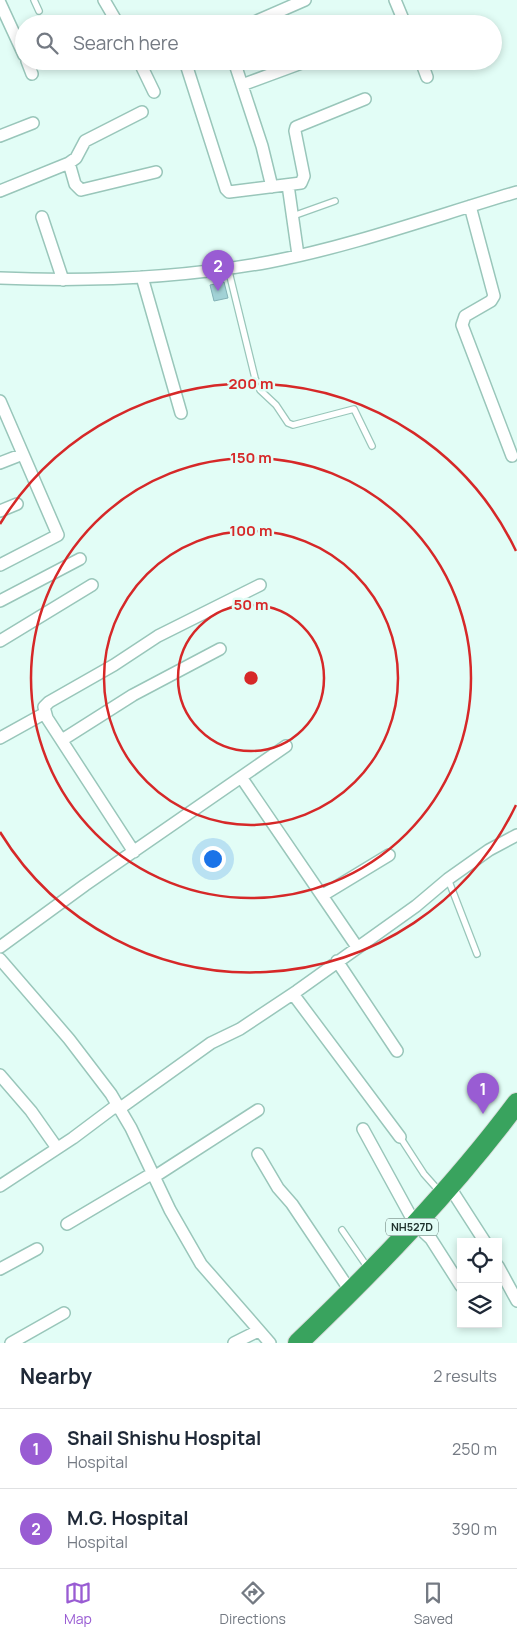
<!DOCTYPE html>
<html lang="en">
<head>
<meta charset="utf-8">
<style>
	:root { --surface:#fff; --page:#f6f6f7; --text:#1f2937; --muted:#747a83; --line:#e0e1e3; --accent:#995cd3 }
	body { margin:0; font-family:Manrope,sans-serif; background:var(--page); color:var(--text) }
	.controls { position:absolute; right:15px; bottom:15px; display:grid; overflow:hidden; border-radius:0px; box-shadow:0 2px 8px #0003 }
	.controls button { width:45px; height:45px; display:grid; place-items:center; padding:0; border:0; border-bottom:1px solid var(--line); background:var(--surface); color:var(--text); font:25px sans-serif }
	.you { position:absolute; left:212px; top:858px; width:18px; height:18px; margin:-12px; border:4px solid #fff; border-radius:50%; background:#1a73e8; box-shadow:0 0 0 8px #1a73e833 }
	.badge { display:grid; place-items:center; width:32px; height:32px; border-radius:50%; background:var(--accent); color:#fff; font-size:16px; font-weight:700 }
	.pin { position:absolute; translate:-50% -41px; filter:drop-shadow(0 1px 2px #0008) }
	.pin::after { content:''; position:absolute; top:26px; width:18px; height:15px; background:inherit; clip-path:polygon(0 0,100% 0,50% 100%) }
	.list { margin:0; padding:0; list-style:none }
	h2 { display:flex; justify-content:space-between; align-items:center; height:65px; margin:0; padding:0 20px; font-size:21px }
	h2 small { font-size:16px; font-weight:400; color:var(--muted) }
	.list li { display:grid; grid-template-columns:32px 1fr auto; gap:15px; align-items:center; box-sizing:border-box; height:80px; padding:0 20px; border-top:1px solid var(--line) }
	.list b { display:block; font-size:19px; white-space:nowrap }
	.list p { margin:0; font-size:16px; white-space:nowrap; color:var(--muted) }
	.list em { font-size:16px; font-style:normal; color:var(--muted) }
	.icon { flex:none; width:28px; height:28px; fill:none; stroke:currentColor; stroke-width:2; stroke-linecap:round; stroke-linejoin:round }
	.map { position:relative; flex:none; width:517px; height:1343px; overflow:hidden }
	.search { position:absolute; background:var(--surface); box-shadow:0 2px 8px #0003; left:15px; right:15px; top:15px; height:55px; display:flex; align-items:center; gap:12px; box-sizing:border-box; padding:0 18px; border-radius:28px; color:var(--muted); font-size:19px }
	.sheet { height:225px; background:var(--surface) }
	nav { display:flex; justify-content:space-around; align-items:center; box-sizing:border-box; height:70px; border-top:1px solid var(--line); background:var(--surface); font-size:14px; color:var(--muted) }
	nav a { display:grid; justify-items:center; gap:2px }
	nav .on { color:var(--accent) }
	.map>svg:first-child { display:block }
	.building { fill:#a2d2d6; stroke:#83b2b6 }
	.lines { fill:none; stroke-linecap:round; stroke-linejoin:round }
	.lane-casing { stroke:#99c6ba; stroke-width:8 }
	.street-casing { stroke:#99c6ba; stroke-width:14 }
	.highway-casing { stroke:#dbdedd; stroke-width:22 }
	.lane { stroke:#fff; stroke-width:5.5 }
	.street { stroke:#fff; stroke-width:11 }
	.highway { stroke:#39a35e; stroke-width:20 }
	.ring { fill:none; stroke:#d62828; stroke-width:2.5 }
	.labels { text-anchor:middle; stroke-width:5; stroke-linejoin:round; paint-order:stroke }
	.shield { fill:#e2fdf6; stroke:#5a6e69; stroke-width:1 }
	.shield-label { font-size:11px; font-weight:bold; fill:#1f312c }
	.centre { fill:#d62828; stroke:#e2fdf6; stroke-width:2.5 }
	.ring-label { font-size:15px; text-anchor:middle; font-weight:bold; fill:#d62828; stroke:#e2fdf6; stroke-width:5; stroke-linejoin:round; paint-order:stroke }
</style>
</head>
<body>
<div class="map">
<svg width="517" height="1343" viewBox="0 0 517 1343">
	<rect width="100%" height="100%" fill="#e2fdf6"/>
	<!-- building -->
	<path class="building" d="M224,282l4,16 -14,3 -4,-16z"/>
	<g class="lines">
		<!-- lane casing -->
		<g class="lane-casing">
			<path id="lane" d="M34,0l5,11
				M293,216l42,-15
				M228,268l27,110 5,12 16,15 12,18 5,2 61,-16 18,37
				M448,879l29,75
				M400,1137l24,37 16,18
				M342,1230l26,38"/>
		</g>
		<!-- street casing -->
		<g class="street-casing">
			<path id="street" d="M104,0l14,24
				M395,0l10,24
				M0,3l24,52
				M250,24l55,-24
				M27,61l5,13
				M139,61l15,31
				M185,61l41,128 3,3 72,-9 3,-7 -9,-45 1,-4 69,-28
				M234,61l28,85 10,41
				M421,61l6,16
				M242,85l65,-24
				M0,136l33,-13
				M69,163l6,21 6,6 75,-18
				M288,185l10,70
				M0,191l69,-28 7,-5 9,-17 57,-29
				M470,206l24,90 -3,5 -26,15 -3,9 50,131
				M42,217l21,63
				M142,277l39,136
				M0,278c90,4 180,0 269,-16 84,-16 166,-46 248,-70
				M0,401l58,134 -58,30
				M0,463l23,-9
				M0,511l17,-7
				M0,601l80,-42
				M0,641l92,-56
				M0,738l45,-25
				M62,740l71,-45 87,-46
				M241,777l116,170
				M134,852l-87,-134 -3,-11 5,-5 65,-37 44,-29 102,-51
				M323,895l66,-40
				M0,947l85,-62 201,-139
				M0,959l69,80 42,55 20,34 39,82 31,54 69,79
				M337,961l60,90
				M293,994l107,143
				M0,1075l31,36 26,37
				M119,1109l92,-66 29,-14 57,-38 119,-85 32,-27 41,-29 28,-15
				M363,1129l52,95 16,15 30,47
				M258,1154l20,34 14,16 59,88
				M154,1177l104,-67
				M0,1186l73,-48 44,-33
				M449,1186l36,56
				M67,1224l86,-51
				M498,1266l19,35
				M0,1269l37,-20
				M11,1343l53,-30
				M234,1343l24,-12"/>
		</g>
		<!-- highway casing -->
		<g class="highway-casing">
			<path id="highway" d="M298,1343c78,-75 154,-153 219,-240"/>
		</g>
		<!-- lane -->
		<use href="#lane" class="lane"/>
		<!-- street -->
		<use href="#street" class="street"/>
		<!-- highway -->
		<use href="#highway" class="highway"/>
	</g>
	<!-- distance rings -->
	<g class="ring">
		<circle cx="251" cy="678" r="73"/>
		<circle cx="251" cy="678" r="147"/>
		<circle cx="251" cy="678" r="220"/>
		<path d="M516 805A294 294 0 0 1 0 832M0 524A294 294 0 0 1 516 551"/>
	</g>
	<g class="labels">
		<!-- shield labels -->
		<rect class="shield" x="386" y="1218.5" width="52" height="17" rx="4"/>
		<g class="shield-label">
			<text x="412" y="1231">NH527D</text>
		</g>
	</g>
	<circle cx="251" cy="678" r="8" class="centre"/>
	<g class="ring-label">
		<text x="251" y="389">200 m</text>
		<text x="251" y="463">150 m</text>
		<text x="251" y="536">100 m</text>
		<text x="251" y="610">50 m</text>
	</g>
</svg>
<div class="controls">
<button><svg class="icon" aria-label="locate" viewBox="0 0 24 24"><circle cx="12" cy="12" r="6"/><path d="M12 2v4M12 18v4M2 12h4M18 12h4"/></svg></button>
<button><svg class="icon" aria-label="layers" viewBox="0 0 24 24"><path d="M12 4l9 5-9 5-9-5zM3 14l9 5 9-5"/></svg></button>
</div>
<div class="you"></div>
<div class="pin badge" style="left:483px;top:1114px">1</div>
<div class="pin badge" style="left:218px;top:291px">2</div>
<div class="search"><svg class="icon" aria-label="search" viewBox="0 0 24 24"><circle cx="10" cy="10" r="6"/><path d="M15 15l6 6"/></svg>Search here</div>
</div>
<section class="sheet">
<h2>Nearby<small>2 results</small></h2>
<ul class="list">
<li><span class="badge">1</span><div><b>Shail Shishu Hospital</b><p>Hospital</p></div><em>250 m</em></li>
<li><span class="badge">2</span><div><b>M.G. Hospital</b><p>Hospital</p></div><em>390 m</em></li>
</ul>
</section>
<nav>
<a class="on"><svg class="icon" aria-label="map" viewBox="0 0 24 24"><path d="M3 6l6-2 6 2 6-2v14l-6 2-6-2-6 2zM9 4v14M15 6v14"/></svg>Map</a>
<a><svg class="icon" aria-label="directions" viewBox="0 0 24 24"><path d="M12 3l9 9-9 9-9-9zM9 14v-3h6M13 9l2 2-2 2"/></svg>Directions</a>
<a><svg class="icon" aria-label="saved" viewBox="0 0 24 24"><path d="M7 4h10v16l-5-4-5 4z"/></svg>Saved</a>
</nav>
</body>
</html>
